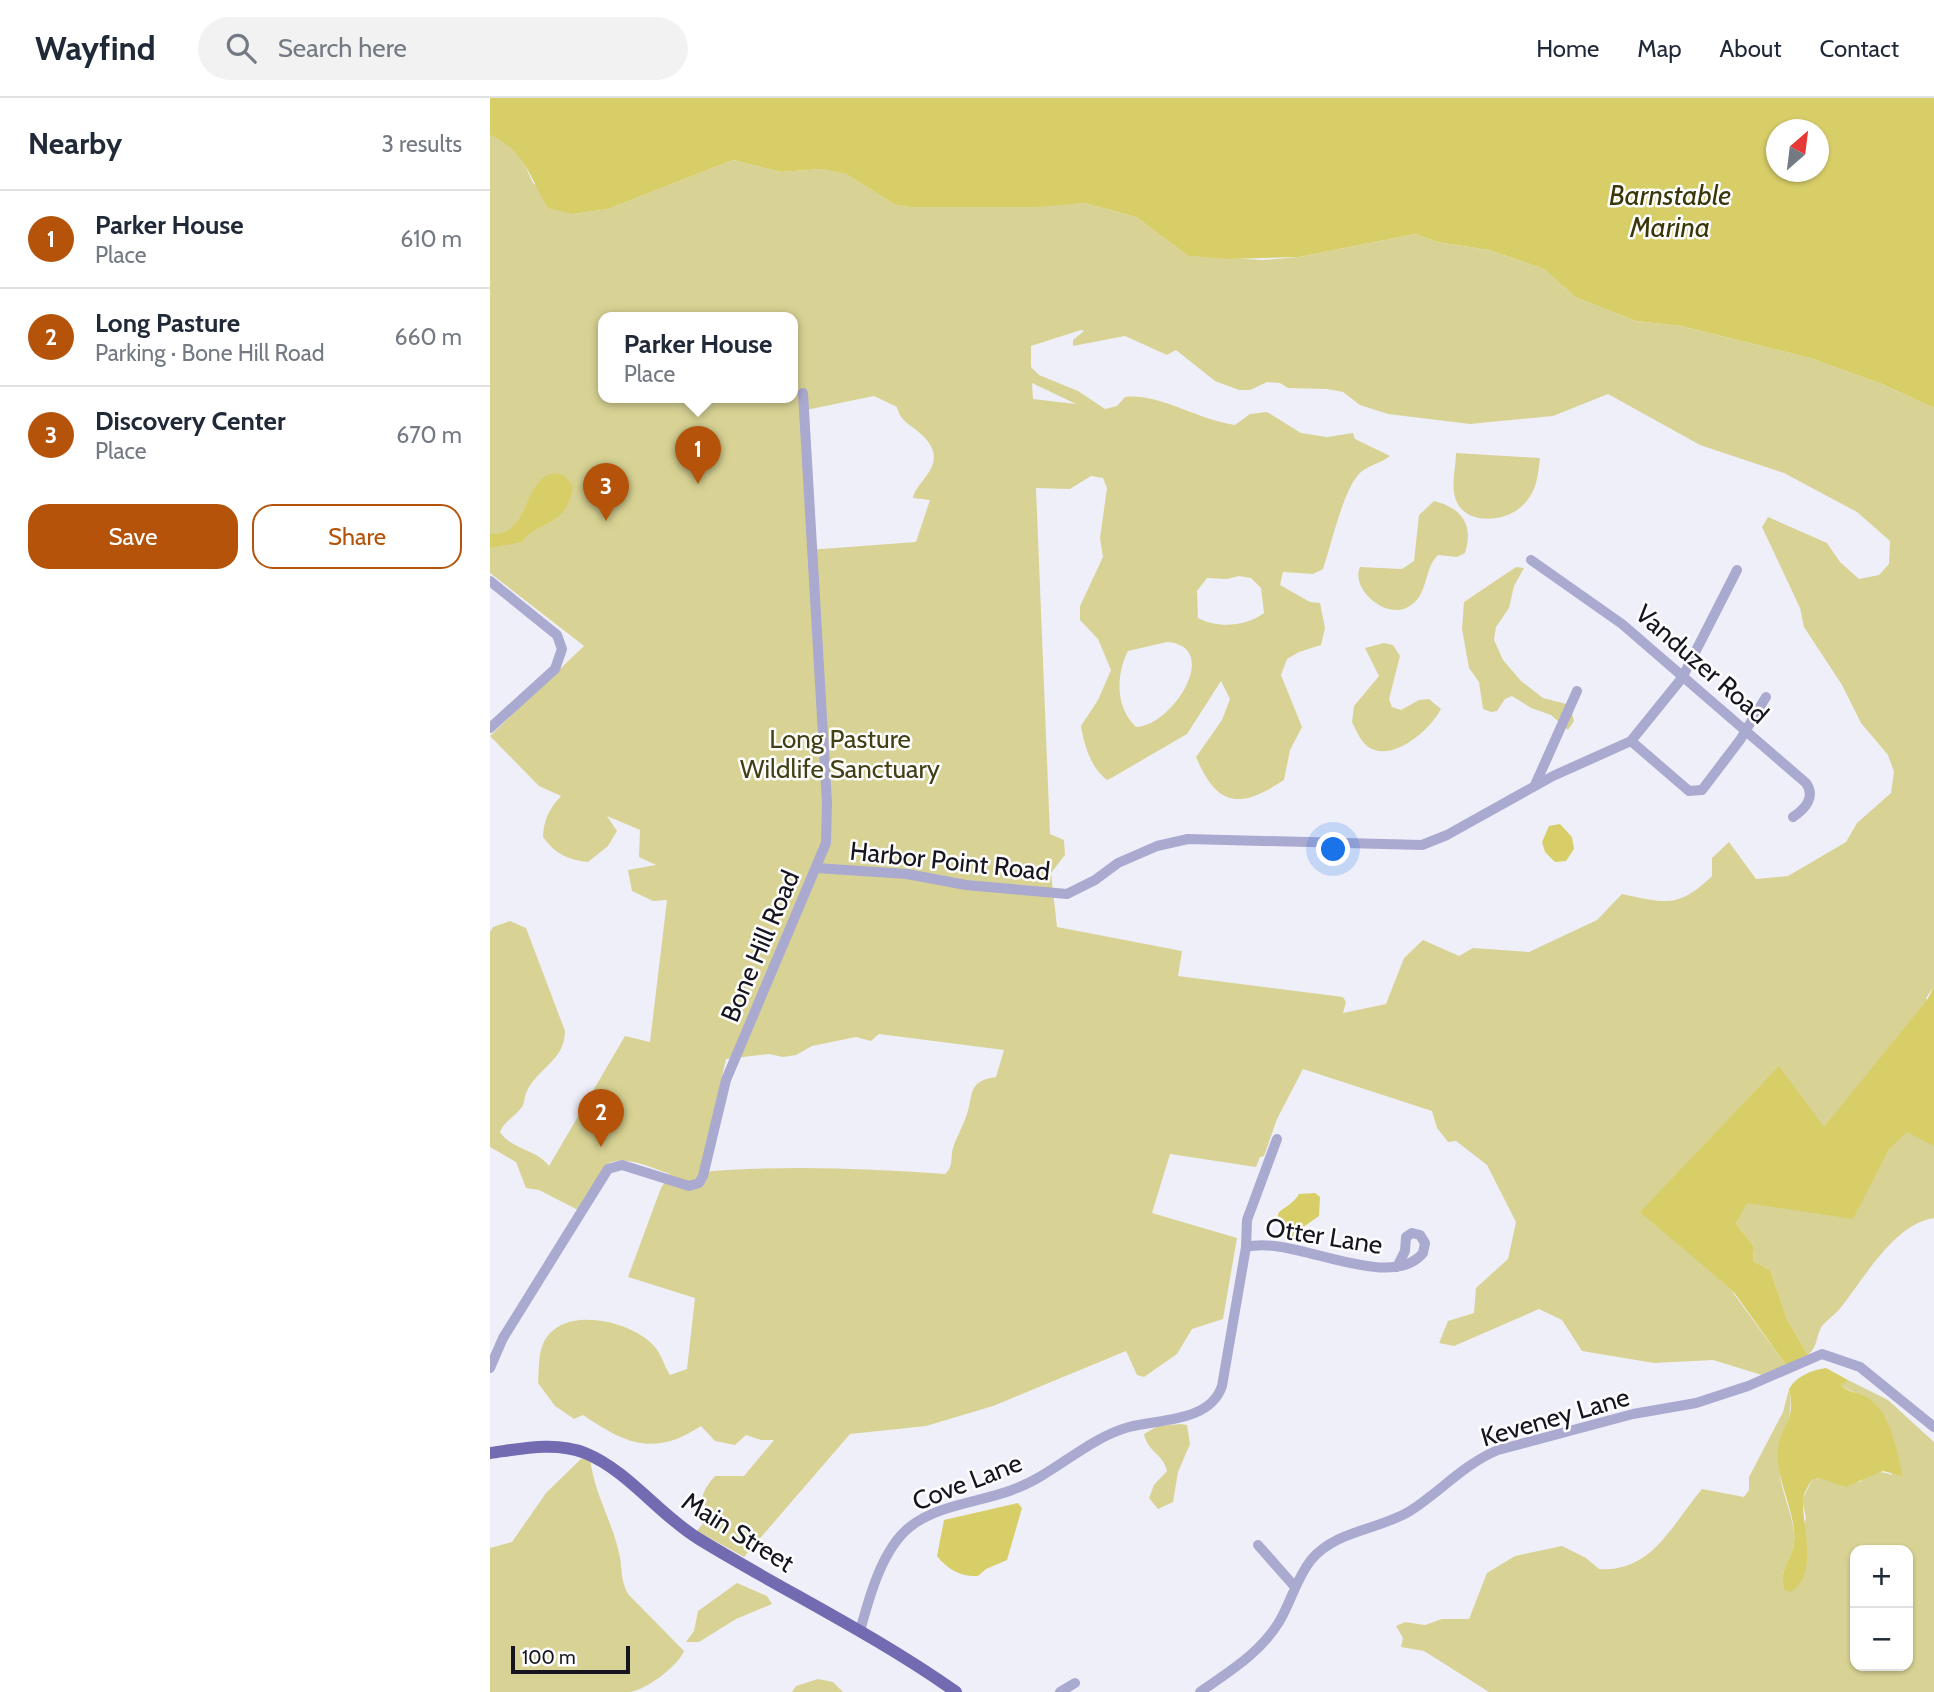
<!DOCTYPE html>
<html lang="en">
<head>
<meta charset="utf-8">
<style>
	:root { --surface:#fff; --page:#f2f2f3; --text:#1f2937; --muted:#747a83; --line:#e0e1e3; --accent:#b45309 }
	body { margin:0; font-family:Cabin,sans-serif; background:var(--page); color:var(--text) }
	.controls { position:absolute; right:21px; bottom:21px; display:grid; overflow:hidden; border-radius:14px; box-shadow:0 2px 5px #0004 }
	.controls button { width:63px; height:63px; display:grid; place-items:center; padding:0; border:0; border-bottom:2px solid var(--line); background:var(--surface); color:var(--text); font:35px sans-serif }
	.compass { position:absolute; left:1276px; top:21px; width:63px; height:63px; border-radius:50%; background:var(--surface); box-shadow:0 2px 5px #0004; rotate:28deg }
	.scale { position:absolute; left:21px; bottom:18px; width:119px; box-sizing:border-box; padding-left:7px; border:4px solid #16151f; border-top:0; font-size:19px; line-height:24px; white-space:nowrap; color:#16151f; -webkit-text-stroke:5px #fdfdfd; paint-order:stroke }
	.you { position:absolute; left:844px; top:752px; width:24px; height:24px; margin:-18px; border:5px solid #fff; border-radius:50%; background:#1a73e8; box-shadow:0 0 0 10px #1a73e833 }
	.badge { display:grid; place-items:center; width:46px; height:46px; border-radius:50%; background:var(--accent); color:#fff; font-size:23px; font-weight:700 }
	.pin { position:absolute; translate:-50% -58px; filter:drop-shadow(0 2px 4px #0008) }
	.pin::after { content:''; position:absolute; top:37px; width:24px; height:21px; background:inherit; clip-path:polygon(0 0,100% 0,50% 100%) }
	.popup { position:absolute; left:108px; top:214px; width:200px; height:91px; box-sizing:border-box; display:grid; place-content:center; border-radius:14px; background:var(--surface); filter:drop-shadow(0 2px 5px #0005); font-size:23px; white-space:nowrap; color:var(--muted) }
	.popup b { font-size:26px; color:var(--text) }
	.popup::after { content:''; position:absolute; left:50%; top:100%; margin-left:-14px; border:14px solid transparent; border-top-color:var(--surface) }
	.list { margin:0; padding:0; list-style:none }
	h2 { display:flex; justify-content:space-between; align-items:center; height:91px; margin:0; padding:0 28px; font-size:30px }
	h2 small { font-size:23px; font-weight:400; color:var(--muted) }
	.list li { display:grid; grid-template-columns:46px 1fr auto; gap:21px; align-items:center; box-sizing:border-box; height:98px; padding:0 28px; border-top:2px solid var(--line) }
	.list b { display:block; font-size:26px; white-space:nowrap }
	.list p { margin:0; font-size:23px; white-space:nowrap; color:var(--muted) }
	.list em { font-size:23px; font-style:normal; color:var(--muted) }
	.actions { display:flex; gap:14px; padding:21px 28px }
	.actions a { flex:1; padding:16px 0; border:2px solid var(--accent); border-radius:21px; text-align:center; font-size:24px; color:var(--accent) }
	.actions .main { background:var(--accent); color:#fff }
	.icon { flex:none; width:38px; height:38px; fill:none; stroke:currentColor; stroke-width:2; stroke-linecap:round; stroke-linejoin:round }
	.map { position:relative; flex:none; width:1444px; height:1594px; overflow:hidden }
	header { display:flex; align-items:center; gap:42px; box-sizing:border-box; height:98px; padding:0 35px; background:var(--surface); border-bottom:2px solid var(--line) }
	header strong { font-size:33px }
	nav { display:flex; gap:38px; margin-inline-start:auto; font-size:24px }
	.search { width:490px; height:63px; background:var(--page); display:flex; align-items:center; gap:18px; box-sizing:border-box; padding:0 24px; border-radius:38px; color:var(--muted); font-size:26px }
	main { display:flex }
	aside { flex:1; background:var(--surface) }
	.map>svg:first-child { display:block }
	.green { fill:#d8d394; fill-rule:evenodd }
	.water { fill:#d8ce68; fill-rule:evenodd }
	.lines { fill:none; stroke-linecap:round; stroke-linejoin:round }
	.minor { stroke:#aaa9d0; stroke-width:10 }
	.major { stroke:#726bb1; stroke-width:12 }
	.labels { text-anchor:middle; stroke-width:5; stroke-linejoin:round; paint-order:stroke }
	.street-label { font-size:26px; fill:#16151f; stroke:#fdfdfd }
	.park-label { font-size:26px; fill:#433f14; stroke:#fdfdfd }
	.water-label { font-size:28px; font-style:italic; fill:#3a3609; stroke:#fdfdfd }
</style>
</head>
<body>
<header>
<strong>Wayfind</strong>
<div class="search"><svg class="icon" aria-label="search" viewBox="0 0 24 24"><circle cx="10" cy="10" r="6"/><path d="M15 15l6 6"/></svg>Search here</div>
<nav><a>Home</a><a>Map</a><a>About</a><a>Contact</a></nav>
</header>
<main>
<aside>
<h2>Nearby<small>3 results</small></h2>
<ul class="list">
<li><span class="badge">1</span><div><b>Parker House</b><p>Place</p></div><em>610 m</em></li>
<li><span class="badge">2</span><div><b>Long Pasture</b><p>Parking · Bone Hill Road</p></div><em>660 m</em></li>
<li><span class="badge">3</span><div><b>Discovery Center</b><p>Place</p></div><em>670 m</em></li>
</ul>
<div class="actions"><a class="main">Save</a><a>Share</a></div>
</aside>
<div class="map">
<svg width="1444" height="1594" viewBox="0 0 1444 1594">
	<rect width="100%" height="100%" fill="#efeffa"/>
	<!-- green -->
	<path class="green" d="M0,37l19,8 14,18 10,22 40,31 35,-5 125,-49 48,12 41,-3 26,5 46,30 110,3 80,-4 52,14 52,39 75,4 36,-3 116,-23 22,8 52,8 55,19 31,28 61,24 45,5 129,32 72,26 52,24v578l-8,12 5,7 -4,49 -137,103 -74,71 18,66 52,71 -24,10 -49,-15 -59,3 -72,-12 -20,-31 -23,-11 -85,37 -15,-3 9,-22 26,-8 2,-25 32,-29 8,-37 -29,-57 -31,-24 -8,1 -11,-14 -5,-17 -129,-42 -26,50 -13,37 -4,1 -4,10 -86,-13 -18,59 85,25 -14,81 -31,10 -15,25 -33,23 -7,-2 -11,-24 -133,55 -67,20 -76,8 -106,123 -47,-26 8,-10c-8,-18 -2,-32 10,-45h29l30,-36h-13l-15,-5 -11,10 -20,-4 -14,-15c-47,31 -75,18 -118,-11l-9,4 -19,-13 -17,-23c1,-12 0,-28 5,-39 17,-40 88,-24 111,2 7,7 10,20 16,29l17,-6 8,-71 -67,-21 33,-89 9,-14c-18,-6 -49,-22 -65,-8l-27,44 -39,-20 -13,-2 -10,-26 -26,-15v-215l3,-5 17,-6 16,7 39,103c0,29 -27,37 -38,60 -3,6 -2,11 -5,16 -7,10 -17,13 -22,25 12,18 37,17 49,34l76,-130 25,6 17,-142 -14,1 -21,-10 -4,-21 28,-5 -17,-8 1,-27 -33,-14 10,15 -9,15 -20,16c-20,-2 -34,-9 -45,-25 1,-18 6,-28 18,-41l-22,-10 -49,-50 94,-90 -94,-73zM114,220h188v80h-188zM591,232l3,1 -11,9v6l52,-10 42,19 9,-5 39,31 24,9h11l17,-8 13,1 8,5 39,1 16,3 17,13 28,9 82,10 83,-8 55,-22 92,51 84,28 73,39 33,29 -1,23 -10,11 -20,4 -19,-17 -13,-19 -59,-26 -6,10 38,81 4,19 38,58 19,38 27,32 6,17 -3,21 -34,30 -11,19 -58,34 -32,3 -27,-37 -17,16v18c-34,33 -47,27 -90,18l-25,26 -68,32 -56,-4 -14,8 -36,-16 -19,18 -18,46 -43,9 3,-11 -3,-5 -165,-21 4,-25 -125,-24 -6,-54 14,-18 -1,-15 -14,-6 -14,-346 34,1 21,-13 12,2 4,10 -7,50 3,19 -23,49v14l18,19 13,31 -13,30 -17,26c3,19 10,42 26,54l6,-3 74,-43 34,-53 9,18 -8,21 -26,37c22,52 45,51 88,23l6,-30 12,-23 -21,-52 6,-16 12,-7 22,-7 4,-17 -5,-25 -10,-1 -30,-17 3,-13 30,2 10,-5c8,-23 21,-83 38,-97 9,-7 20,-9 29,-16l-35,-17 -2,-6 -26,4 -26,-4 -34,-21 -17,2 -15,11c-38,-5 -75,-32 -110,-28l-8,9 -12,3 -27,-18 -39,-16 -8,-8v-21zM542,285l44,21 -43,-5zM384,298l23,11c3,15 15,18 25,28 30,29 -6,45 -9,63l17,2 -14,42 -108,8 -7,-139zM749,478l12,2 10,10 3,25c-17,13 -46,16 -66,5l-1,-27 10,-13 20,1zM677,544c55,4 7,83 -31,85 -21,-20 -20,-52 -8,-76zM389,936l125,16 -8,27c-30,4 -22,19 -30,40 -4,11 -10,21 -13,31 -3,10 1,18 -8,26 -83,-6 -163,-9 -245,-2l26,-113 43,-5 14,3 13,-2 16,-9 44,-9 15,4z
		M966,355l84,5c-2,17 -3,33 -16,46 -18,20 -66,23 -70,-12 -2,-12 2,-27 2,-39z
		M944,403c28,7 40,24 31,52l-8,4 -19,-2c-15,14 -9,41 -30,52 -22,13 -58,-18 -48,-40l42,2 12,-8 5,-46z
		M1026,469l8,1 -10,18 -5,22 -13,19 -2,13 9,20 18,21 22,17 27,7 4,16 -6,9 -17,-15 -20,-7 -19,-12 -7,3 -8,12 -6,1 -8,-3 -4,-27 -10,-14 -7,-39 2,-27z
		M894,545l9,2 7,11 -11,43 3,8 9,3 18,-10 10,-1 12,10c-10,20 -50,56 -74,37 -7,-6 -11,-16 -15,-24l2,-16 25,-30 -14,-28z
		M1444,1006v114c-41,6 -71,63 -96,93 -5,5 -11,9 -16,15 -6,9 -4,21 -14,29l-21,-36 -17,-49 -17,-9 1,-14 -20,-27 -10,-54 145,2z
		M1358,1282l40,20 46,42v250h-445l-65,-41 -23,-4 2,-9 -7,-12 9,-4 20,3 17,-6h27l18,-46 28,-17 47,-10 24,12 13,11c53,4 73,-45 103,-80l42,8 5,-7v-13l34,-65 6,-23c7,30 -12,54 -9,85 2,22 16,46 14,69 -3,19 -15,24 -10,46l22,-71 -4,-18 10,-20 7,-2 41,4c11,-9 19,-13 32,-7l-34,-81 -18,-8zM1365,1452h53v116h-53z
		M691,1326l6,1 3,19 -12,28 -5,30 -15,7 -9,-11 5,-13 13,-14c-3,-16 -20,-20 -23,-37l14,-8z
		M94,1358l6,1c3,35 23,65 30,100 2,14 1,24 8,37l56,57c-6,15 -38,39 -54,41 -40,0 -98,0 -140,0v-144l22,-6 34,-49z
		M247,1485l30,13 5,8 -36,15 -37,23h-13l8,-11 4,-20z
		M328,1581l15,3 10,10h-51l4,-6z"/>
	<!-- water -->
	<path class="water" d="M0,0h1444v310l-52,-24 -72,-26 -129,-32 -45,-5 -61,-24 -31,-28 -55,-19 -52,-8 -22,-8 -116,23 -69,2 -42,-3 -52,-39 -52,-14 -47,4h-126l-17,-3 -47,-30 -25,-5 -41,3 -48,-12 -125,49 -35,5 -25,-6c-18,-30 -24,-59 -58,-73zM1286,32h42v42h-42z
		M65,375l9,2 9,11c-6,44 -38,34 -51,56l-32,6v-14c42,3 31,-56 65,-61z
		M1070,726l12,13 2,12 -8,12 -11,1 -10,-10 -3,-10 7,-16z
		M1444,888v160l-27,-14 -18,17 -36,70 -106,-16 -11,20 18,24 -1,14 17,9 17,49 21,36 -22,10 -53,-74 -93,-79 139,-146 45,61 103,-127z
		M825,1095l5,4 -1,19 -20,14 -7,13c-8,-4 -6,-6 -10,-14 -12,-23 4,-15 17,-35z
		M1336,1270l22,12 -7,6c9,7 21,7 30,14 21,17 26,52 32,76l-20,-5 -37,16 -27,-9 -7,2c-4,6 -9,14 -9,21 -1,26 16,73 -12,91l-7,-3c-5,-22 7,-27 10,-46 3,-30 -18,-61 -16,-92 2,-26 19,-29 11,-62 7,-13 23,-19 37,-21z
		M528,1405l4,5 -15,52 -21,9 -8,7c-17,1 -31,-7 -41,-20l7,-36z"/>
	<g class="lines">
		<!-- minor -->
		<path class="minor" d="M1041,462l91,64 184,159c10,14 -1,26 -13,34
			M0,483l67,54 5,14 -7,20 -65,59
			M1141,643l51,-63 55,-108
			M1045,687l42,-94
			M326,770l91,6 59,11 101,9 28,-14 23,-17 39,-17 31,-7 234,6 25,-10 106,-59 78,-35 58,50 13,-1 38,-50 26,-43
			M756,1149c45,-13 143,47 177,6l2,-10 -5,-8 -8,-2 -6,4 -1,14 -8,16
			M0,1270l13,-30 105,-169 14,-4 67,21 10,-3 4,-7 23,-96 100,-237 1,-40 -24,-410
			M768,1447l37,42
			M370,1533c9,-33 22,-83 51,-105 27,-21 69,-24 101,-36 42,-15 74,-51 117,-63 31,-8 81,-5 93,-41l24,-139 1,-27 30,-81
			M570,1594l15,-9
			M710,1594c30,-21 60,-39 79,-70 12,-20 17,-43 32,-62 25,-30 68,-30 99,-49 30,-19 54,-47 88,-61l135,-36 63,-11 52,-17 74,-32 38,13 74,60"/>
		<!-- major -->
		<path class="major" d="M0,1355c30,-4 65,-12 95,0 44,18 74,62 114,86 85,52 175,95 257,153"/>
	</g>
	<g class="labels">
		<!-- street labels -->
		<g class="street-label">
			<text transform="translate(1212 566) rotate(41)" y="9">Vanduzer Road</text>
			<text transform="translate(460 763) rotate(6)" y="9">Harbor Point Road</text>
			<text transform="translate(270 848) rotate(-67)" y="9">Bone Hill Road</text>
			<text transform="translate(834 1138) rotate(9)" y="9">Otter Lane</text>
			<text transform="translate(1065 1319) rotate(-16)" y="9">Keveney Lane</text>
			<text transform="translate(477 1384) rotate(-21)" y="9">Cove Lane</text>
			<text transform="translate(248 1434) rotate(32)" y="9">Main Street</text>
		</g>
		<!-- park labels -->
		<g class="park-label">
			<text x="350" y="650">Long Pasture<tspan x="350" dy="30">Wildlife Sanctuary</tspan></text>
		</g>
		<!-- water labels -->
		<g class="water-label">
			<text x="1180" y="107">Barnstable<tspan x="1180" dy="32">Marina</tspan></text>
		</g>
	</g>
</svg>
<div class="controls">
<button>+</button>
<button>−</button>
</div>
<svg class="compass" viewBox="-18 -18 36 36"><path d="M0-13l5 13h-10z" fill="#e53935"/><path d="M0 13l5-13h-10z" fill="#747a83"/></svg>
<div class="scale">100 m</div>
<div class="you"></div>
<div class="pin badge" style="left:208px;top:386px">1</div>
<div class="popup"><b>Parker House</b>Place</div>
<div class="pin badge" style="left:111px;top:1049px">2</div>
<div class="pin badge" style="left:116px;top:423px">3</div>
</div>
</main>
</body>
</html>
